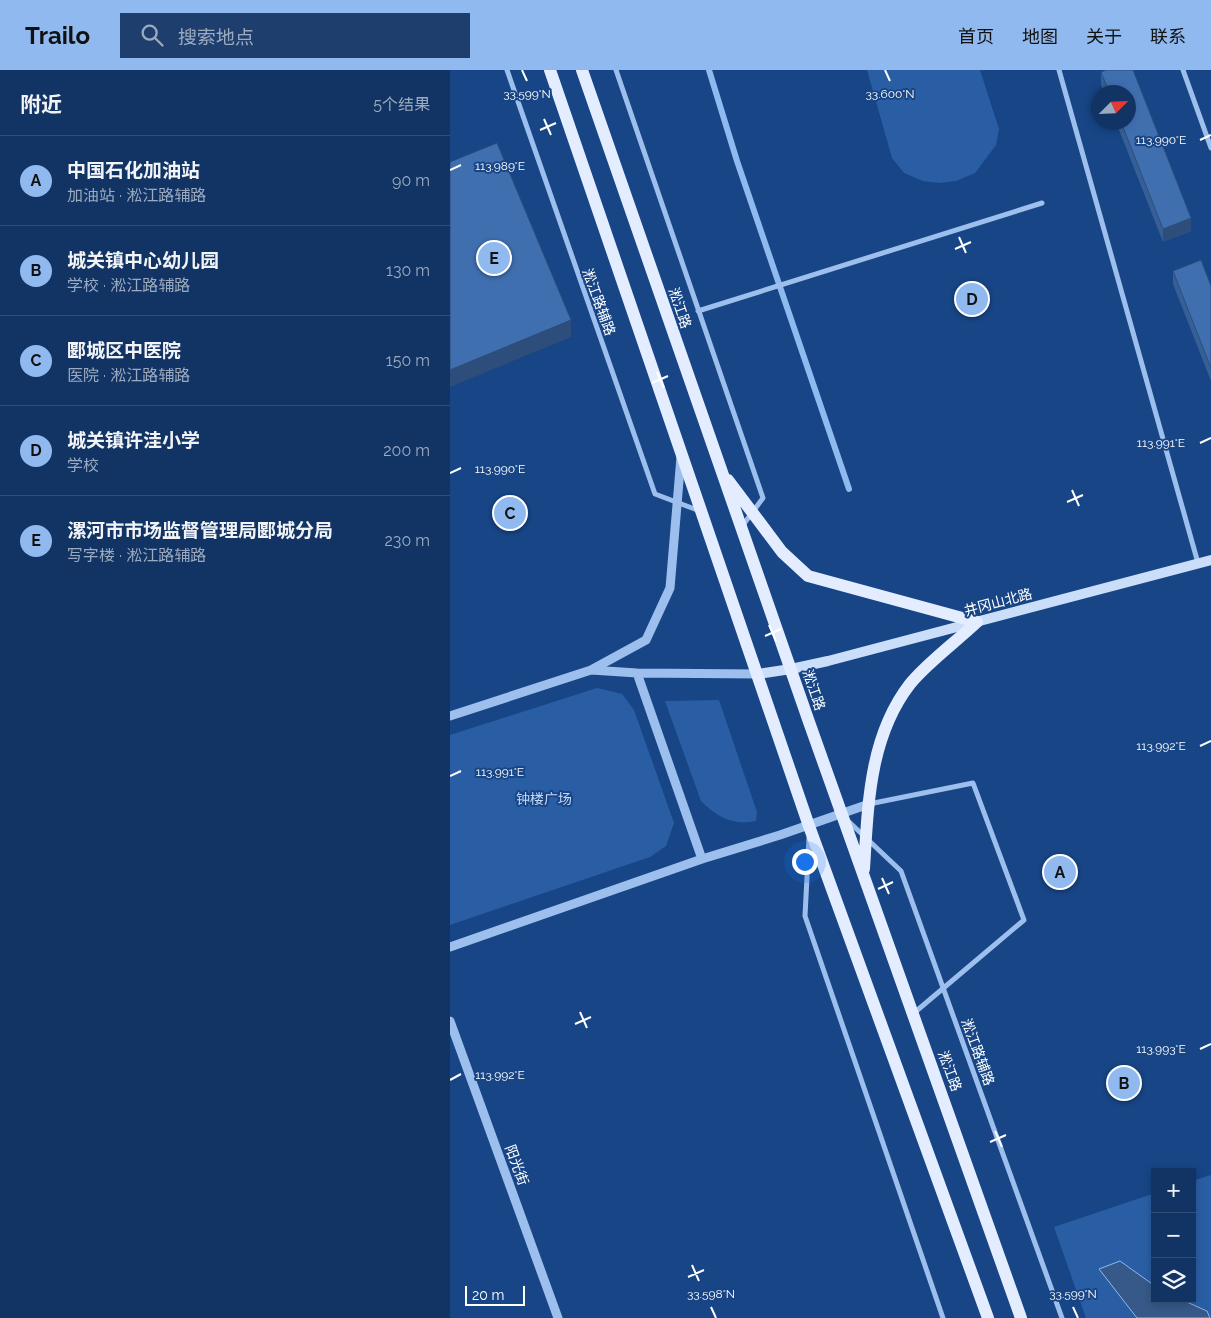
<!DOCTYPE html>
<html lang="zh">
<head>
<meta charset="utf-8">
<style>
	:root { --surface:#113464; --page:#1e3f6d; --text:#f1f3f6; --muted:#9caabf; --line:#304f78; --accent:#90b9f0 }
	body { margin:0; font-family:Raleway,"Noto Sans SC",sans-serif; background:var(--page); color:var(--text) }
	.controls { position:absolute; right:15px; bottom:15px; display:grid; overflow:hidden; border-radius:0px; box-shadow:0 2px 8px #0003 }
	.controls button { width:45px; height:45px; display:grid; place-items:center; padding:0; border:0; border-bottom:1px solid var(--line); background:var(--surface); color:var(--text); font:25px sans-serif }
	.compass { position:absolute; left:641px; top:15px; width:45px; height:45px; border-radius:50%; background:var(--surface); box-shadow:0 2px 8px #0003; rotate:66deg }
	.scale { position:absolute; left:15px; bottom:12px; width:60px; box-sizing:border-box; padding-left:5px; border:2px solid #fff; border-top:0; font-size:14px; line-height:18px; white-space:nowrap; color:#fff; -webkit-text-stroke:4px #174586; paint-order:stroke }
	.you { position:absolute; left:354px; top:791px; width:18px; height:18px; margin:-12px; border:4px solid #fff; border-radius:50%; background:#1a73e8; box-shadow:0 0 0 8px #1a73e833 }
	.badge { display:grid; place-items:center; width:32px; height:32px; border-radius:50%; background:var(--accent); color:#111; font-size:16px; font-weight:700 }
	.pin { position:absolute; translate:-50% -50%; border:2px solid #fff; box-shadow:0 1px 5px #0006 }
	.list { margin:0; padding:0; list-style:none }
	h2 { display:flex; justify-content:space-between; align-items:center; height:65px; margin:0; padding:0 20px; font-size:21px }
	h2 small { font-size:16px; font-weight:400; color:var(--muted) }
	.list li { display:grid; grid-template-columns:32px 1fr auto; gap:15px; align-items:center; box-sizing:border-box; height:90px; padding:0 20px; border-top:1px solid var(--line) }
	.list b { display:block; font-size:19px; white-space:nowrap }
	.list p { margin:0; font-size:16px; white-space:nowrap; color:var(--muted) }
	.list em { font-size:16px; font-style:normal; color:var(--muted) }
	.icon { flex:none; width:28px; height:28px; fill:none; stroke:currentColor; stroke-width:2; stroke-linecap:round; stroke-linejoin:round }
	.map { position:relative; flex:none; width:761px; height:1248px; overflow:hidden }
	header { display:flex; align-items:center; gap:30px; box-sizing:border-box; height:70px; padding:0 25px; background:var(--accent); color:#111 }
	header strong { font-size:24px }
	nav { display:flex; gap:28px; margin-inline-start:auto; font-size:18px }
	.search { width:350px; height:45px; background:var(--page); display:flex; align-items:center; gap:12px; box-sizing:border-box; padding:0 18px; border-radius:0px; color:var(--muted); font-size:19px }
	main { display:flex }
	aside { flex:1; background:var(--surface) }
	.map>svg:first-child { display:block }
	.green { fill:#2a5ea4 }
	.water { fill:#375989; stroke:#8fbaf0 }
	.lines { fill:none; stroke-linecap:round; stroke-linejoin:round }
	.stream { stroke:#8fbaf0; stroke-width:6 }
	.minor { stroke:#9dbfed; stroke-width:5 }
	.tertiary { stroke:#9dbfed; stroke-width:9 }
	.secondary { stroke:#caddf9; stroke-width:10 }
	.primary { stroke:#e3edff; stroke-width:12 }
	.wall { fill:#375f97 }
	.shaded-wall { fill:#2d4e7b }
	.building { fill:#406fb0; stroke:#2d4e7b }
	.ticks { fill:none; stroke:#fff; stroke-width:2 }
	.labels { text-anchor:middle; stroke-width:4; stroke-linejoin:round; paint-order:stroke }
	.street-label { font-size:14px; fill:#fff; stroke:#174586 }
	.park-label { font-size:14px; fill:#c3dafa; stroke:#174586 }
	.ticks-label { font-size:12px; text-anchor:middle; fill:#fff; stroke:#174586; stroke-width:4; stroke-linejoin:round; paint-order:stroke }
</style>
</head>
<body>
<header>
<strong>Trailo</strong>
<div class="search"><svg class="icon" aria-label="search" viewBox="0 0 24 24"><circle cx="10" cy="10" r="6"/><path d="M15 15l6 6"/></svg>搜索地点</div>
<nav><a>首页</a><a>地图</a><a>关于</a><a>联系</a></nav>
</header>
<main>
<aside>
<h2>附近<small>5个结果</small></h2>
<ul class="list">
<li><span class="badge">A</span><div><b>中国石化加油站</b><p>加油站 · 淞江路辅路</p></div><em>90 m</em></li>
<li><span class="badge">B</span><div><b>城关镇中心幼儿园</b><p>学校 · 淞江路辅路</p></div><em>130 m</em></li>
<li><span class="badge">C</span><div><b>郾城区中医院</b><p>医院 · 淞江路辅路</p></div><em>150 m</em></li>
<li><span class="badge">D</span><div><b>城关镇许洼小学</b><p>学校</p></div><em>200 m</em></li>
<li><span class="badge">E</span><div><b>漯河市市场监督管理局郾城分局</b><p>写字楼 · 淞江路辅路</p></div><em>230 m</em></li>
</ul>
</aside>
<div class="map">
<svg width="761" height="1248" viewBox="0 0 761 1248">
	<rect width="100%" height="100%" fill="#174586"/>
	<!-- green -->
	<path class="green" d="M417,0h113l19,59 -3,16 -21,28 -19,8 -17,2 -16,-2 -19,-8 -12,-15z
		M147,618l25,6 12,16 40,113 -8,23 -16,11 -200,68v-190z
		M269,630l38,112 -1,9c-23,5 -39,-4 -55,-20l-36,-100z
		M761,1105v143h-1l-3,-8 -27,-11h12v-118z
		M705,1123v93l-35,-25 -20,8 37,49h-51l-32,-91z"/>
	<!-- water -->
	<path class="water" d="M670,1191l35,25v13h25l27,12 3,7h-73l-38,-49z"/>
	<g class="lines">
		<!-- stream -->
		<path class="stream" d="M259,0l28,91 112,328"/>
		<!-- minor -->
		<path class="minor" d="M57,0l148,424 45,17
			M166,0l147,428 -20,27
			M609,0l139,493
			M733,0l28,78
			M248,241l344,-108
			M419,734l104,-21 51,137 -110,93
			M397,750l54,51 161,447
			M359,768l-4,78 138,402"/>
		<!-- tertiary -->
		<path class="tertiary" d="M141,600l55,-30 24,-52 11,-131
			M187,603l65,186
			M0,646l141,-46 46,3 121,1
			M0,877l252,-88 78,-24 89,-31
			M0,951l108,297"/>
		<!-- secondary -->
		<path class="secondary" d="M308,604l33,-5 37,-8 383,-101"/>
		<!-- primary -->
		<path class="primary" d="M100,0l259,756 179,492
			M132,0l227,652 212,596
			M278,410l54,72 26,24 169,46
			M414,799c4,-64 5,-132 46,-185 17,-21 47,-43 67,-62"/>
	</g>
	<!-- wall -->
	<path class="wall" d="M657,0h26l58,148v13l-28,11 -47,-120h12v-30h-24l-3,-7v-13z
		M723,201l38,15v95l-38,-97z"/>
	<!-- shaded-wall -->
	<path class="shaded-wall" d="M741,148v13l-28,11v-13z
		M121,250v17l-121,50v-17z"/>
	<!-- building -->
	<path class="building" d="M657,0h26l58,148 -28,11 -42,-107h7v-30h-19l-8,-20z
		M47,73l74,177 -121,50v-208z
		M751,190l10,26v82l-38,-97z"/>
	<!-- ticks -->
	<path class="ticks" d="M72,0l5,11M435,0l5,11M94,49l7,16M90,60l16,-7M750,70l11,-5M0,100l11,-5M509,167l7,16M505,179l16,-7M207,302l7,16M202,313l16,-7M750,373l11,-5M0,403l11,-5M622,420l7,16M617,432l16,-7M319,555l7,16M315,566l16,-7M750,676l11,-5M0,706l11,-5M432,808l7,16M428,819l15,-7M130,942l7,16M125,954l16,-7M750,979l11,-5M0,1010l11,-6M545,1061l7,16M540,1072l16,-7M242,1195l7,16M238,1207l16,-7M261,1237l5,11M623,1237l5,11"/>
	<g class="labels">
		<!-- street labels -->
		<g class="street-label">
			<text transform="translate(149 232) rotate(70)" y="5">淞江路辅路</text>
			<text transform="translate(230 238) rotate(71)" y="5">淞江路</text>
			<text transform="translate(548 532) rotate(-15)" y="5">井冈山北路</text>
			<text transform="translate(364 620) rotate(71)" y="5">淞江路</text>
			<text transform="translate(528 982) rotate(70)" y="5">淞江路辅路</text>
			<text transform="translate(500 1001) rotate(70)" y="5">淞江路</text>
			<text transform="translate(67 1095) rotate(70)" y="5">阳光街</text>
		</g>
		<!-- park labels -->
		<g class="park-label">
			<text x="94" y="734">钟楼广场</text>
		</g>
	</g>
	<g class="ticks-label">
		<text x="77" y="28">33.599°N</text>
		<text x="440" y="28">33.600°N</text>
		<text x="711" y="74">113.990°E</text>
		<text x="50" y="100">113.989°E</text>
		<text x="711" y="377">113.991°E</text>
		<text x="50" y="403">113.990°E</text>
		<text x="711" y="680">113.992°E</text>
		<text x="50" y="706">113.991°E</text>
		<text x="711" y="983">113.993°E</text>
		<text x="50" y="1009">113.992°E</text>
		<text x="261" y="1228">33.598°N</text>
		<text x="623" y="1228">33.599°N</text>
	</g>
</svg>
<div class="controls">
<button>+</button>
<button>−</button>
<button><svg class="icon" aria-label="layers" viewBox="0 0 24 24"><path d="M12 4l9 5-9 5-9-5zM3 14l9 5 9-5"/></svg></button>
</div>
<svg class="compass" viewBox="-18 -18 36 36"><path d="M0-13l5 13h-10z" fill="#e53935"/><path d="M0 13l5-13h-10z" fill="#9caabf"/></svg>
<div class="scale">20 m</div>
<div class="you"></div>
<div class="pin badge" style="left:610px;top:802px">A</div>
<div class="pin badge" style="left:674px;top:1013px">B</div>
<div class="pin badge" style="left:60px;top:443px">C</div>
<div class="pin badge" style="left:522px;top:229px">D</div>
<div class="pin badge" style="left:44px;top:188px">E</div>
</div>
</main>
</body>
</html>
